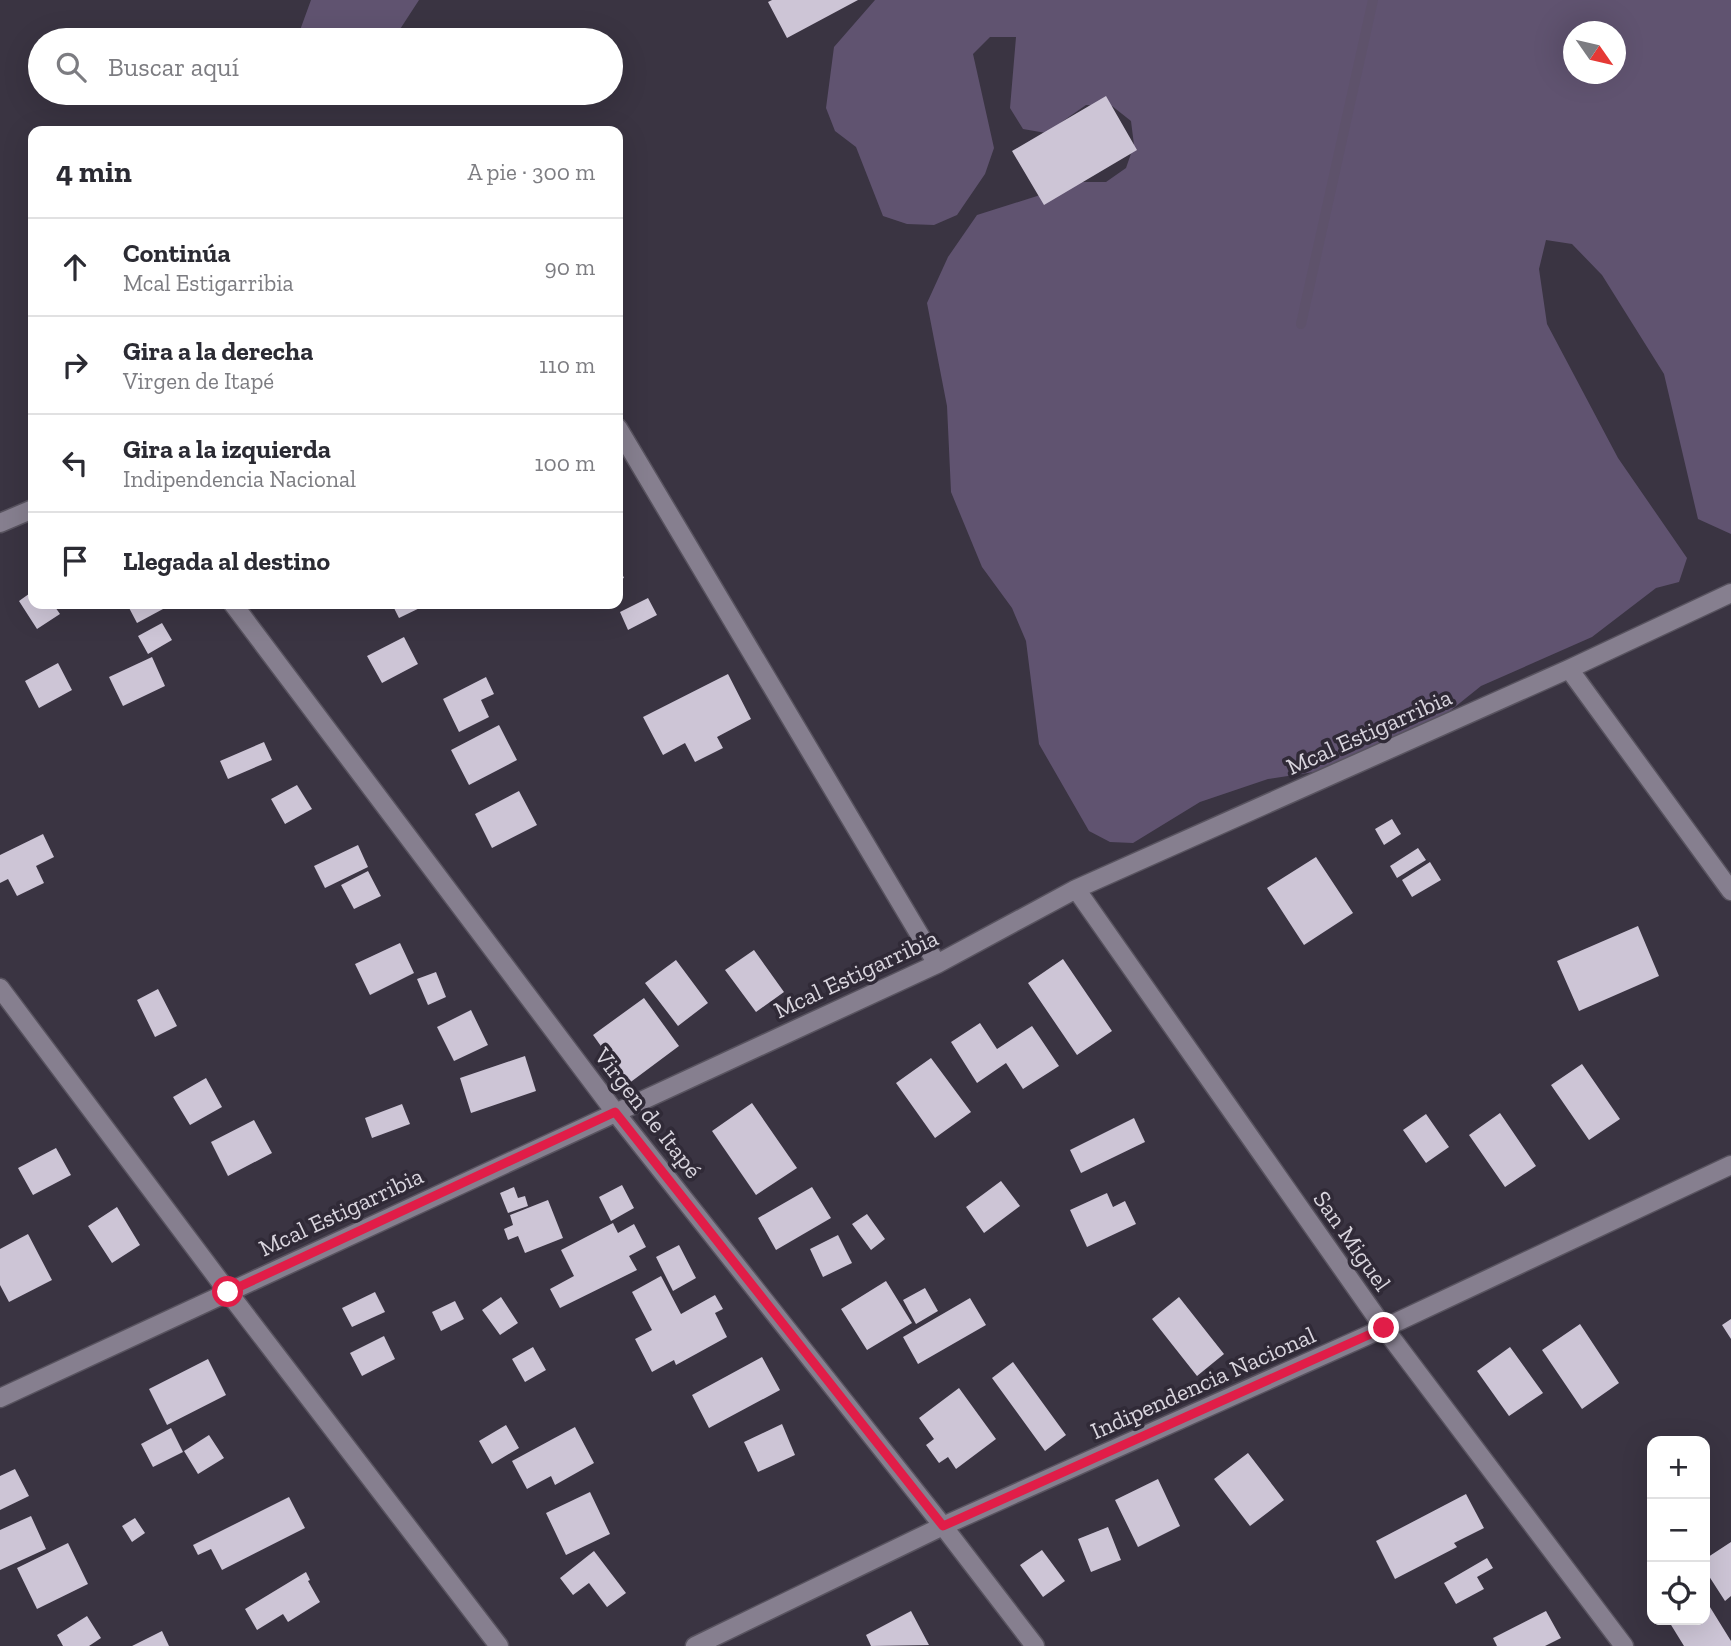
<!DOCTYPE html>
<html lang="es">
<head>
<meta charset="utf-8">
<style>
	:root { --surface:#fff; --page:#f2f2f3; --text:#2b2b33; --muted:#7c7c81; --line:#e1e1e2 }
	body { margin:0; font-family:"Zilla Slab",serif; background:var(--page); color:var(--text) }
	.controls { position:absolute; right:21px; bottom:21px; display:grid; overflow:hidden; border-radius:14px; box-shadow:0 7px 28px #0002 }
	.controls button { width:63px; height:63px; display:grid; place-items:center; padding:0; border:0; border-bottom:2px solid var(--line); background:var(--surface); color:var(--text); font:35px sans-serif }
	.compass { position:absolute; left:1563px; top:21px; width:63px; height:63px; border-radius:50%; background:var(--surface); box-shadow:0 7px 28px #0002; rotate:124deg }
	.stop { position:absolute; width:21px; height:21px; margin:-16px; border:5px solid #e11d48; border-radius:50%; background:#fff }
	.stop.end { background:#e11d48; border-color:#fff; box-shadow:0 2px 7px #0008 }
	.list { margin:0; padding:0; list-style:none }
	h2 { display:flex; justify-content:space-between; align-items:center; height:91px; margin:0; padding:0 28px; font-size:30px }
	h2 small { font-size:23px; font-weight:400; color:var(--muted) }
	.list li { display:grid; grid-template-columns:46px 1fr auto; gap:21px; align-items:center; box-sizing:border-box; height:98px; padding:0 28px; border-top:2px solid var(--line) }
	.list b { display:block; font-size:26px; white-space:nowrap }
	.list p { margin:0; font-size:23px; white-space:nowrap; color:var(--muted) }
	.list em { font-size:23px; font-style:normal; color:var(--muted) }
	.icon { flex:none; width:38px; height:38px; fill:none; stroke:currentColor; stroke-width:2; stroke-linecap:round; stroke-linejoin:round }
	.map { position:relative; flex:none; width:1731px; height:1646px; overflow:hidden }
	.search { position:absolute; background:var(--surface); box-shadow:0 7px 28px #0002; left:28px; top:28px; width:595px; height:77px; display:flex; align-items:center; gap:18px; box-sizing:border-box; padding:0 24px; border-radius:38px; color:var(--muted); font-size:26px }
	.panel { position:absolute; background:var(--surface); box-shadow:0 7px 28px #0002; left:28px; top:126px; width:595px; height:483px; border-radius:14px }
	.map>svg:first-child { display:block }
	.green { fill:#605370; fill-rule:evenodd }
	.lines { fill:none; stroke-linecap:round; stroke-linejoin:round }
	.stream { stroke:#5e526b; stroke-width:10 }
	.building { fill:#cdc5d6 }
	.minor-casing { stroke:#58535f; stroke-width:21 }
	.minor { stroke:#867f8f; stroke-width:18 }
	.route { stroke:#e11d48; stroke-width:9 }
	.labels { text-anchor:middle; stroke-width:7; stroke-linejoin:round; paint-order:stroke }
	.street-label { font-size:24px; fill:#d9d5de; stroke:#302a37 }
</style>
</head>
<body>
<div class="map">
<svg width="1731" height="1646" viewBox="0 0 1731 1646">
	<rect width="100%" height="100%" fill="#3a3442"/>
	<!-- green -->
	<path class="green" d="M311,0h108l-26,40h-94v-7z
		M875,0h856v534l-33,-15 -34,-145 -62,-99 -30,-31 -26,-4 -7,29 8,55 71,134 69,100 -8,24 -23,6 -64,49 -111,49 -61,49 -80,33 -72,11 -68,23 -67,41 -23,-1 -21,-11 -50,-87 -13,-103 -14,-33 -30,-41 -31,-75 -4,-86 -20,-103 21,-46 29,-42 104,-33h25l20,-14 8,-23 -3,-24 -19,-15 -26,-1 -40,28 -23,-4 -13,-21 6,-71h-26l-17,17 21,94 -9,26 -28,41 -23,10 -27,-1 -24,-8 -27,-69 -21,-16 -9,-23 8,-61zM1574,32h42v42h-42z"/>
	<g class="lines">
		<!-- stream -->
		<path class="stream" d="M1301,324l72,-324"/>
	</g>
	<!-- building -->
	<path class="building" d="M772,0h86l-71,38 -19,-36z
		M1106,96l31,54 -93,55 -32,-54z
		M618,564l6,14 -6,2z
		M33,591v13h20l7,10 -23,15 -18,-28z
		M648,598l9,17 -29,15 -8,-18z
		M127,604h33l3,5 -26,14z
		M392,604h36l-29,14z
		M162,623l10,17 -24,14 -10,-18z
		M404,637l14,27 -36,19 -15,-27z
		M152,657l13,29 -42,20 -14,-29z
		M58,663l14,27 -33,18 -14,-27z
		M728,674l23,45 -34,18 6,11 -28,14 -10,-19 -22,12 -20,-38z
		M486,677l8,17 -13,6 8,17 -30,15 -16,-33z
		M499,725l18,35 -48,25 -18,-35z
		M264,742l8,18 -44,19 -8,-18z
		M297,785l15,24 -27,15 -14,-25z
		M519,791l18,34 -45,23 -17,-34z
		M1392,819l9,15 -17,11 -9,-16z
		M43,834l11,23 -18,9 8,17 -27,13 -9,-17 -8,4v-28z
		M358,845l10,22 -43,21 -11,-22z
		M1418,848l8,12 -29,18 -7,-12z
		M1316,857l37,56 -49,32 -37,-57z
		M1430,862l11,18 -29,17 -10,-17z
		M368,871l13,25 -27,13 -13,-24z
		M1638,926l21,50 -80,35 -22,-50z
		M400,943l14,30 -44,22 -15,-31z
		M754,950l30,42 -28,20 -31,-42z
		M1063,959l49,72 -35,24 -49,-72z
		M676,960l32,43 -30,23 -33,-43z
		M436,972l10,25 -18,8 -11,-26z
		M158,989l19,37 -22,11 -18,-37z
		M644,998l35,48 -51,38 -35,-49z
		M471,1010l17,35 -34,16 -17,-34z
		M980,1023l17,26 35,-23 27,40 -36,23 -17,-26 -29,20 -26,-41z
		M525,1056l11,35 -65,22 -11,-35z
		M931,1058l40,54 -36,26 -39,-55z
		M1582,1064l38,55 -31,21 -38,-55z
		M206,1078l16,29 -32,18 -17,-28z
		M752,1103l45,65 -41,27 -44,-64z
		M402,1104l8,20 -38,14 -7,-20z
		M1500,1113l36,53 -31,21 -36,-52z
		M1426,1114l23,33 -23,16 -23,-33z
		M1134,1118l11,24 -64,31 -11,-23z
		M254,1120l18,33 -44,23 -17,-34z
		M56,1148l15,27 -38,20 -15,-27z
		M1001,1181l19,25 -36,27 -18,-26z
		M622,1185l12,23 -23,13 -12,-24z
		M514,1187l4,11 7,-2 3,10 -20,7 -8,-20z
		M812,1187l19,31 -55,32 -18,-32z
		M1107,1193l6,14 12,-6 11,23 -49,23 -17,-37z
		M548,1200l15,38 -38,15 -7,-17 -10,4 -4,-11 9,-4 -3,-10z
		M117,1207l23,38 -28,18 -24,-37z
		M867,1214l18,25 -14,11 -19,-26z
		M613,1223l5,10 16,-9 12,23 -17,9 8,14 -77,38 -10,-19 24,-13 -13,-26z
		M28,1234l24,46 -43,22 -9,-17v-36z
		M838,1235l14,28 -29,14 -13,-28z
		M679,1245l17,33 -23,13 -17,-34z
		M661,1276l20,38 34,-19 8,14 -8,4 12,24 -51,28 -2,-5 -22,12 -17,-33 17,-9 -20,-38z
		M886,1281l26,42 -45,27 -26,-41z
		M925,1288l13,23 -22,13 -13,-24z
		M375,1292l10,20 -33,15 -10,-19z
		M501,1297l17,26 -18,12 -18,-25z
		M1179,1297l45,57 -27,22 -45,-57z
		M970,1298l16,27 -68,39 -15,-27z
		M455,1301l9,18 -23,12 -9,-19z
		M1731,1319v20l-9,-14z
		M1580,1324l39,59 -37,26 -40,-59z
		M384,1336l11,23 -33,17 -12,-23z
		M533,1347l13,23 -21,12 -13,-23z
		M1510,1347l33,46 -34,23 -32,-45z
		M762,1357l18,33 -71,38 -17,-33z
		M208,1359l18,36 -59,30 -18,-36z
		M1013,1362l53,73 -21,16 -53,-73z
		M959,1388l37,51 -40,30 -8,-12 -9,6 -13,-18 8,-6 -15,-21z
		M782,1424l13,31 -37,17 -14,-30z
		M506,1425l13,23 -27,16 -13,-23z
		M575,1427l19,36 -39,22 -4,-9 -24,13 -15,-28z
		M171,1428l12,24 -30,15 -12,-23z
		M209,1435l15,23 -26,16 -14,-23z
		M1248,1453l36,47 -34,26 -36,-47z
		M15,1469l14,27 -29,14v-34z
		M1158,1479l22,47 -42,21 -23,-47z
		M590,1492l20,42 -44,21 -20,-42z
		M1466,1494l18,34 -30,15 3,4 -62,32 -19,-38z
		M289,1497l16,31 -83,42 -11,-21 -13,6 -5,-10z
		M31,1516l15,33 -46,21v-40z
		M135,1518l10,15 -13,9 -10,-16z
		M1108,1527l13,33 -30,12 -13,-33z
		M1731,1542v54l-6,5 -20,-31v-11z
		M68,1543l20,41 -51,25 -20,-41z
		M1042,1550l23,31 -22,16 -23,-32z
		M594,1551l32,42 -19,14 -18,-24 -16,12 -13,-17z
		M1487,1558l6,10 -16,9 7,12 -28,15 -12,-21z
		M306,1572l4,8 -2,1 12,21 -32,20 -5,-8 -26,16 -12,-21z
		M1705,1599l26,42v5h-47l-16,-26h37z
		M911,1611l18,34 -58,1 -5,-11z
		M1546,1611l15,27 -16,8h-48l-4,-8z
		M87,1616l14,22 -12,8h-26l-6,-11z
		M162,1631l7,15h-37z"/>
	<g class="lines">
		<!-- minor casing -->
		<g class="minor-casing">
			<path id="minor" d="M618,428l319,536
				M0,523l33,-14
				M233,604l382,508 328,414 92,120
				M1569,669l162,222
				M1076,889l308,439 240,318
				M0,988l228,304 271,354
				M0,1398l937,-434 139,-75 493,-220 162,-76
				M695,1646l248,-120 441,-198 347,-163"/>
		</g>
		<!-- minor -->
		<use href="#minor" class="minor"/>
	</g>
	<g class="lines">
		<!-- route -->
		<path class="route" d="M228,1292l387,-180 328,414 441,-198"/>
	</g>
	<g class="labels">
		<!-- street labels -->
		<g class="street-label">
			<text transform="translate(1369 732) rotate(-24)" y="8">Mcal Estigarribia</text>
			<text transform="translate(856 974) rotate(-25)" y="8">Mcal Estigarribia</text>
			<text transform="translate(648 1113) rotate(52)" y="8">Virgen de Itapé</text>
			<text transform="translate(341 1212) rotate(-25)" y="8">Mcal Estigarribia</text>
			<text transform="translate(1352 1241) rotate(55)" y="8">San Miguel</text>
			<text transform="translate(1203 1383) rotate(-24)" y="8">Indipendencia Nacional</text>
		</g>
	</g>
</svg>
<div class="controls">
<button>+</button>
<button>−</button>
<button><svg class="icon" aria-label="locate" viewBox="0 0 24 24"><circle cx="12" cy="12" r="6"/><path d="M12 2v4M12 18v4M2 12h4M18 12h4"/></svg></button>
</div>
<svg class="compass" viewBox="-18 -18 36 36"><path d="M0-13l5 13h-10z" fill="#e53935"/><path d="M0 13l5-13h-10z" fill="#7c7c81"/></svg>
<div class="stop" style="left:228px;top:1292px"></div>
<div class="stop end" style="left:1384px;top:1328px"></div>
<div class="search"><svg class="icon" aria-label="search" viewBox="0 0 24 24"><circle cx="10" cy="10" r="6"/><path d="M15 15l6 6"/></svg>Buscar aquí</div>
<section class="panel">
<h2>4 min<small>A pie · 300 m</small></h2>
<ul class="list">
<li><svg class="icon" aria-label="ahead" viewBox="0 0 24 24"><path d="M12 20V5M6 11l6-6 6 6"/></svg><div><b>Continúa</b><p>Mcal Estigarribia</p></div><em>90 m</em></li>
<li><svg class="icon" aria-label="right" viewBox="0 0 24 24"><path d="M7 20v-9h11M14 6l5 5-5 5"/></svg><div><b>Gira a la derecha</b><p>Virgen de Itapé</p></div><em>110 m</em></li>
<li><svg class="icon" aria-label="left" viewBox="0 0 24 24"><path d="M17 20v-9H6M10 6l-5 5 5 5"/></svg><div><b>Gira a la izquierda</b><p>Indipendencia Nacional</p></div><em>100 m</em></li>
<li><svg class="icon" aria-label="arrive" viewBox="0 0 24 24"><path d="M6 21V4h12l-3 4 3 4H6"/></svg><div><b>Llegada al destino</b></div></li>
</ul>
</section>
</div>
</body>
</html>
